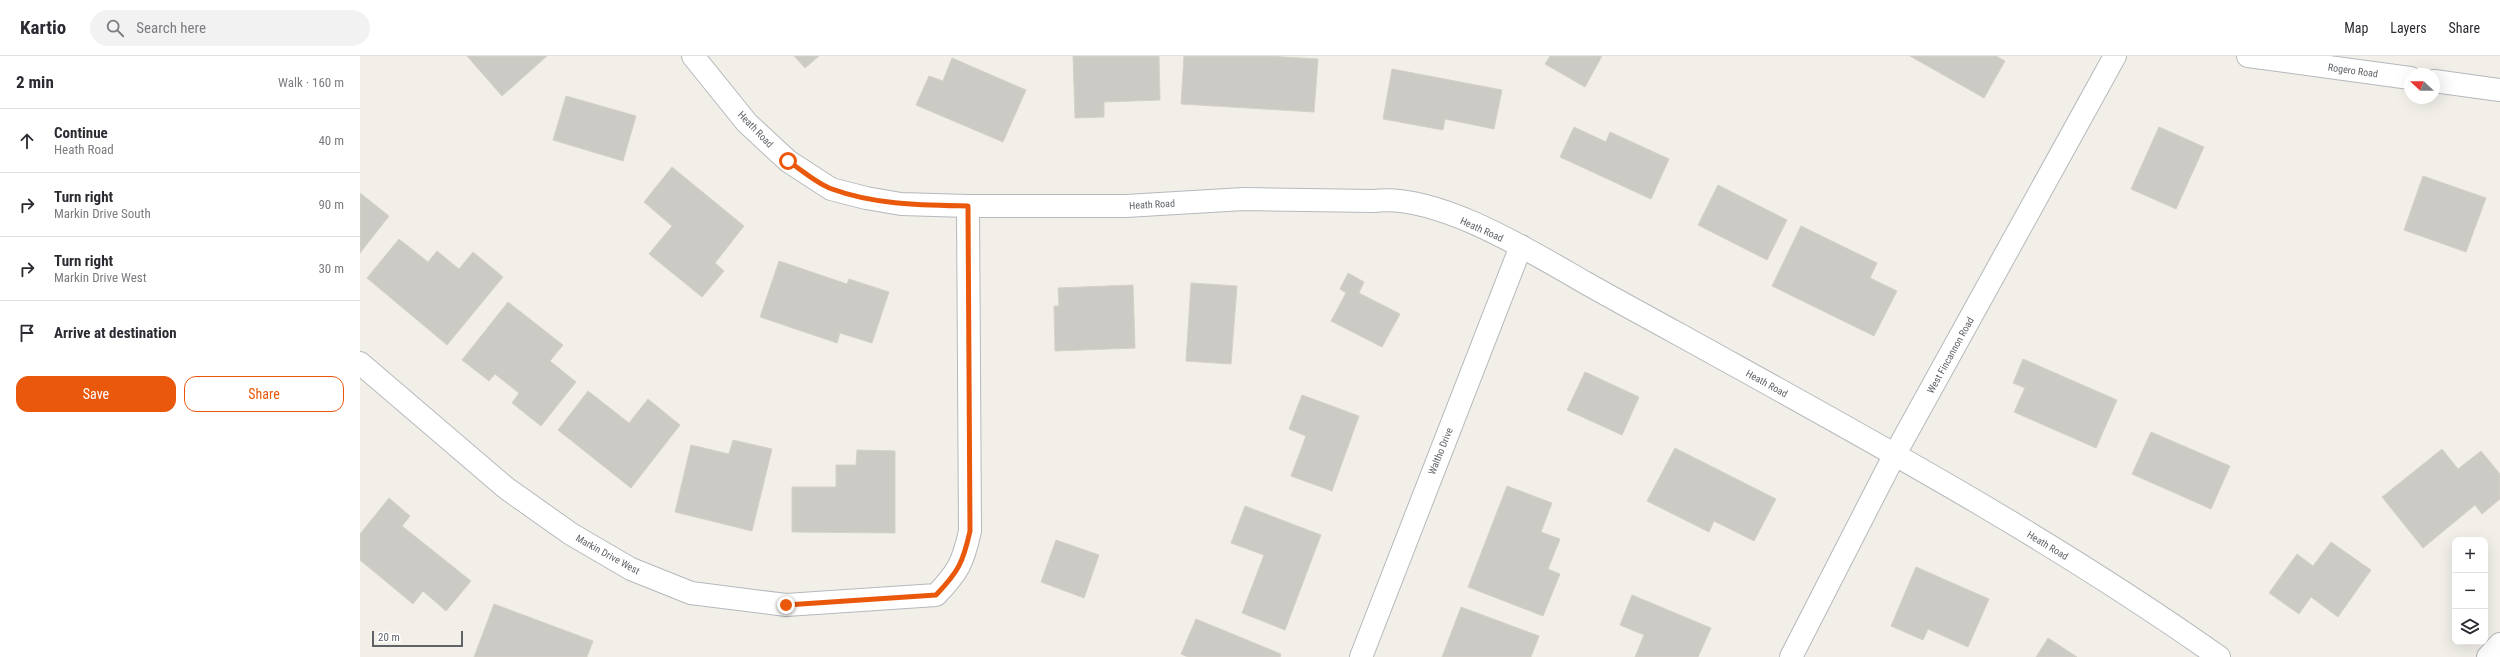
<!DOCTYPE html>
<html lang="en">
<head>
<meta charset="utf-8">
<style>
	:root { --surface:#fff; --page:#f2f2f3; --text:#2b2b33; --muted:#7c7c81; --line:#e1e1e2; --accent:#ea580c }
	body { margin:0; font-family:"Roboto Condensed",sans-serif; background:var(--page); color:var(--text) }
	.controls { position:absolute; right:12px; bottom:12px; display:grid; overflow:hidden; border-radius:8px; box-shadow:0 4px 16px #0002 }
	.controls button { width:36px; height:36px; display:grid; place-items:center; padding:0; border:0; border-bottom:1px solid var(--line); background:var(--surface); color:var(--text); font:20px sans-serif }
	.compass { position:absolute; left:2044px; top:12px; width:36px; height:36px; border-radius:50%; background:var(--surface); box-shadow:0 4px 16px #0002; rotate:292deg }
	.scale { position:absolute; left:12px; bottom:10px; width:91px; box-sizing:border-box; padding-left:4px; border:2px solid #5f6368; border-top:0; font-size:11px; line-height:14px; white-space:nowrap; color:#5f6368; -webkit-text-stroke:3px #fff; paint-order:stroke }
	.stop { position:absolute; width:12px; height:12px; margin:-9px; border:3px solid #ea580c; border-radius:50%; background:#fff }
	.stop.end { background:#ea580c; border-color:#fff; box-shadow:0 1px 4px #0008 }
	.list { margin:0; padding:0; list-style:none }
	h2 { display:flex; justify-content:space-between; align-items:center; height:52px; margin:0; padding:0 16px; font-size:17px }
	h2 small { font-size:13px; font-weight:400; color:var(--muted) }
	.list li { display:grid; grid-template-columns:26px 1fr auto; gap:12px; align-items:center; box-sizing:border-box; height:64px; padding:0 16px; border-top:1px solid var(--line) }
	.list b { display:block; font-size:15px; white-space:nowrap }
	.list p { margin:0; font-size:13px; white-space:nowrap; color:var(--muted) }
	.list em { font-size:13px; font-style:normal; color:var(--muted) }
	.actions { display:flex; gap:8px; padding:12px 16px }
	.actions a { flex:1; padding:9px 0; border:1px solid var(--accent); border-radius:12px; text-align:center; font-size:14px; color:var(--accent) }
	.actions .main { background:var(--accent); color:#fff }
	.icon { flex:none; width:22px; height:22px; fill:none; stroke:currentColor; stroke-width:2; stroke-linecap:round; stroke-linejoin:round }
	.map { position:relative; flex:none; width:2140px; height:601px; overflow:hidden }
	header { display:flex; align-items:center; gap:24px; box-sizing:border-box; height:56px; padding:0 20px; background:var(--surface); border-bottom:1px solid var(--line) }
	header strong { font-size:19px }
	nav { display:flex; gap:22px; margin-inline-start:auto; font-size:14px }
	.search { width:280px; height:36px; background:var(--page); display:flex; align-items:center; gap:10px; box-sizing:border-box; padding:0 14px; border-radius:22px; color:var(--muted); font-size:15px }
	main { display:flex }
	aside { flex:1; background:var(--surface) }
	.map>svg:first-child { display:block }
	.building { fill:#cccac5; stroke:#d6d1c6 }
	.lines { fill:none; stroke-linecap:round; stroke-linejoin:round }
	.street-casing { stroke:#b5b8bc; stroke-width:24 }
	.street { stroke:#fff; stroke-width:22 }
	.route { stroke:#ea580c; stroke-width:5 }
	.labels { text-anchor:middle; stroke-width:4; stroke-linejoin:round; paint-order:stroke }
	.street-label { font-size:10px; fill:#5f6368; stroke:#fff }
</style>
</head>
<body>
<header>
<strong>Kartio</strong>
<div class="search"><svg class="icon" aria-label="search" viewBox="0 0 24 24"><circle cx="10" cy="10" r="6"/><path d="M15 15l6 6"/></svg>Search here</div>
<nav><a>Map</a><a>Layers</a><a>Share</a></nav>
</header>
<main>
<aside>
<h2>2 min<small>Walk · 160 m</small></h2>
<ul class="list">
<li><svg class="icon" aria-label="ahead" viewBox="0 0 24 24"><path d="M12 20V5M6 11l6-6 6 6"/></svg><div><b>Continue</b><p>Heath Road</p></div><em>40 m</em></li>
<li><svg class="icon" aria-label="right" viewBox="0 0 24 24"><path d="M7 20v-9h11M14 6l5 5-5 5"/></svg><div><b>Turn right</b><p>Markin Drive South</p></div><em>90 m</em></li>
<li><svg class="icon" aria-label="right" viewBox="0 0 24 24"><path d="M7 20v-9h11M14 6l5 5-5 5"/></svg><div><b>Turn right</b><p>Markin Drive West</p></div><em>30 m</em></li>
<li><svg class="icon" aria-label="arrive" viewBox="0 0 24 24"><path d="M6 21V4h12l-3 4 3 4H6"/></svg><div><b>Arrive at destination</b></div></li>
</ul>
<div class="actions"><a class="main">Save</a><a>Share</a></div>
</aside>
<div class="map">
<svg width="2140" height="601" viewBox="0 0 2140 601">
	<rect width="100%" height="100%" fill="#f1efe8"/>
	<!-- building -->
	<path class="building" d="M107,0h80l-45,40z
		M434,0h25l-14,12z
		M713,0h86l1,44 -56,2v15l-29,1z
		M824,0h83l51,3 -4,53 -133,-8z
		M1190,0h52l-17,31 -40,-23z
		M1550,0h86l9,5 -21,37z
		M592,2l74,32 -23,52 -87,-37 13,-29 14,5z
		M1032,13l110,21 -8,39 -49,-10 -2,11 -60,-11z
		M206,40l70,20 -13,45 -70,-21z
		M1214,71l32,15 4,-10 59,27 -18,40 -91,-42z
		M1799,71l45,20 -28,62 -45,-20z
		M312,111l72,59 -29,37 9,8 -22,26 -53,-43 23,-28 -28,-24z
		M2063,120l63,22 -20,54 -62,-22z
		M1358,129l69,35 -20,40 -69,-35z
		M0,137l29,23 -29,37z
		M1441,170l76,37 -7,15 27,13 -23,45 -102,-50z
		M39,183l29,23 9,-11 22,18 14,-17 30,25 -56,68 -80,-67z
		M419,205l68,23 2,-5 40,13 -17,51 -32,-10 -3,10 -77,-26z
		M988,217l16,9 -5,11 41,21 -18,33 -51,-26 15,-28 -6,-4z
		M831,227l46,3 -6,78 -45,-3z
		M773,229l2,63 -80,3 -1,-45h5l-1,-18z
		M148,246l55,43 -13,16 26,21 -35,44 -29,-23 7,-10 -24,-19 -6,7 -27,-21z
		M1663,303l94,41 -21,48 -82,-36 11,-24 -12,-5z
		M1225,316l54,25 -17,38 -55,-25z
		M228,335l41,32 19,-24 32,26 -49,63 -73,-58z
		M942,339l57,21 -27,75 -41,-15 15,-40 -17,-7z
		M1791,376l79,34 -19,43 -79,-35z
		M373,384l39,9 -20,82 -77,-19 16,-67 38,9z
		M1315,392l101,51 -22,42 -40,-20 -5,11 -62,-31z
		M2082,393l16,20 23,-18 19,23v25l-18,15 -7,-9 -52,43 -41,-51z
		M497,394l38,1v82l-103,-1v-45h44v-22h20z
		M1147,430l45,17 -11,29 19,7 -12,30 12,5 -17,42 -75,-29z
		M29,442l21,18 -8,10 69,55 -25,30 -23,-20 -10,13 -53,-44v-26z
		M885,450l76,29 -36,95 -43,-17 22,-58 -33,-12z
		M696,484l43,15 -15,43 -43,-16z
		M1971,486l40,28 -33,47 -27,-20 -12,17 -30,-21 28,-39 16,12z
		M1556,511l73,32 -21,48 -40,-18 -5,11 -32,-14z
		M1272,539l79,33 -13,29h-63l9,-22 -24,-10z
		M134,548l99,37 -6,16h-113z
		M1101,551l78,29 -8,21h-89z
		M836,563l85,35 -1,3h-92l-7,-3z
		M1688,582l29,19h-41z"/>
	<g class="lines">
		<!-- street casing -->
		<g class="street-casing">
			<path id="street" d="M333,0l54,67 41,38 43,28 35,9 35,6 67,2h158l118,-7 130,2c63,-8 156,50 210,81 32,18 65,36 98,54 182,101 366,200 537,321
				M1888,0l162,22
				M2074,25l66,9
				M0,307l146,125 65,46 60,35 60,24 95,12 150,-10c22,-23 27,-32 34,-64l-2,-325
				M1001,601l160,-411
				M1431,601l104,-203 220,-398
				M2128,601l12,-13"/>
		</g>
		<!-- street -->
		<use href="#street" class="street"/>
	</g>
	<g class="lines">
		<!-- route -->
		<path class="route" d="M426,549l150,-10c22,-23 27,-32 34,-64l-2,-325c-45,-1 -93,-1 -136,-17 -15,-5 -30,-19 -44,-28"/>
	</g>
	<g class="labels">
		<!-- street labels -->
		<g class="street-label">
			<text transform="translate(1993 14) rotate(8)" y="4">Rogero Road</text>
			<text transform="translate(396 73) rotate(46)" y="4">Heath Road</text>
			<text transform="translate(792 148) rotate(-3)" y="4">Heath Road</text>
			<text transform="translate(1122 173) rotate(24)" y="4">Heath Road</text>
			<text transform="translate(1590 299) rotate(-61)" y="4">West Fincannon Road</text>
			<text transform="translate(1407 327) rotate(29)" y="4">Heath Road</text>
			<text transform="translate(1080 395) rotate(-68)" y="4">Waltho Drive</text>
			<text transform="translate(1688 489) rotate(31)" y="4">Heath Road</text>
			<text transform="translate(248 498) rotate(29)" y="4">Markin Drive West</text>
		</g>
	</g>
</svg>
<div class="controls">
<button>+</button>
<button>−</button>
<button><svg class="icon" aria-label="layers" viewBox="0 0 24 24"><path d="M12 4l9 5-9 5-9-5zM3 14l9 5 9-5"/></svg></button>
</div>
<svg class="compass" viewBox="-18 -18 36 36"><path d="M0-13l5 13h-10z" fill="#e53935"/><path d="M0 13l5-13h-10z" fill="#7c7c81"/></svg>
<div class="scale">20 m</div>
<div class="stop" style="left:428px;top:105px"></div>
<div class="stop end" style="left:426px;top:549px"></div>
</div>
</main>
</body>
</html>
